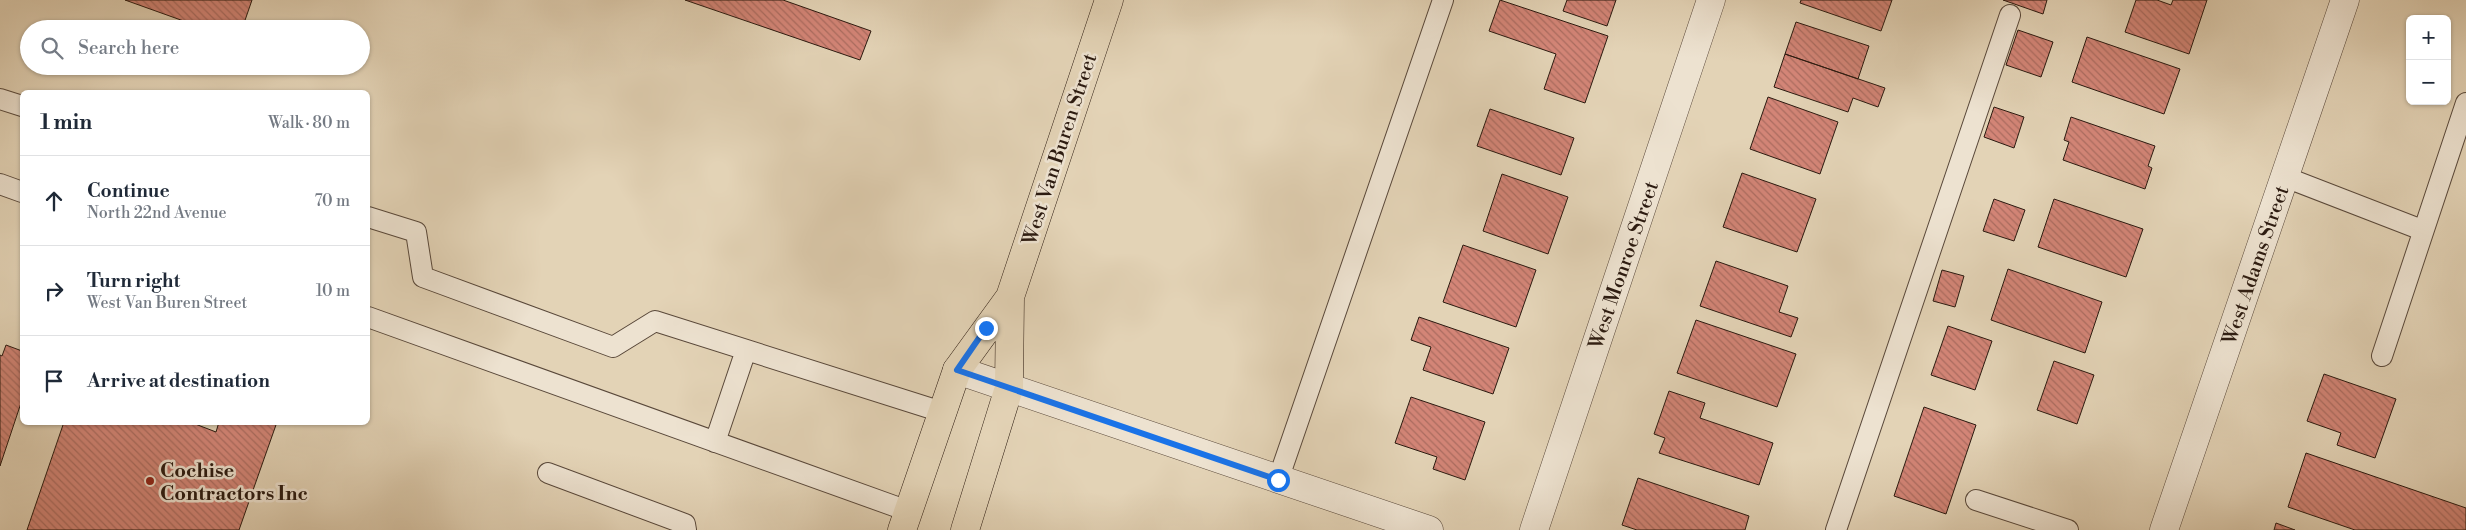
<!DOCTYPE html>
<html lang="en">
<head>
<meta charset="utf-8">
<style>
	:root { --surface:#fff; --page:#f2f2f3; --text:#1f2937; --muted:#747a83; --line:#e0e1e3 }
	body { margin:0; font-family:"Libre Bodoni",serif; background:var(--page); color:var(--text) }
	.controls { position:absolute; right:15px; top:15px; display:grid; overflow:hidden; border-radius:8px; box-shadow:0 1px 4px #0004 }
	.controls button { width:45px; height:45px; display:grid; place-items:center; padding:0; border:0; border-bottom:1px solid var(--line); background:var(--surface); color:var(--text); font:25px sans-serif }
	.stop { position:absolute; width:15px; height:15px; margin:-11px; border:4px solid #1a73e8; border-radius:50%; background:#fff }
	.stop.end { background:#1a73e8; border-color:#fff; box-shadow:0 1px 5px #0008 }
	.list { margin:0; padding:0; list-style:none }
	h2 { display:flex; justify-content:space-between; align-items:center; height:65px; margin:0; padding:0 20px; font-size:21px }
	h2 small { font-size:16px; font-weight:400; color:var(--muted) }
	.list li { display:grid; grid-template-columns:32px 1fr auto; gap:15px; align-items:center; box-sizing:border-box; height:90px; padding:0 20px; border-top:1px solid var(--line) }
	.list b { display:block; font-size:19px; white-space:nowrap }
	.list p { margin:0; font-size:16px; white-space:nowrap; color:var(--muted) }
	.list em { font-size:16px; font-style:normal; color:var(--muted) }
	.icon { flex:none; width:28px; height:28px; fill:none; stroke:currentColor; stroke-width:2; stroke-linecap:round; stroke-linejoin:round }
	.map { position:relative; flex:none; width:2466px; height:530px; overflow:hidden }
	.search { position:absolute; background:var(--surface); box-shadow:0 1px 4px #0004; left:20px; top:20px; width:350px; height:55px; display:flex; align-items:center; gap:12px; box-sizing:border-box; padding:0 18px; border-radius:28px; color:var(--muted); font-size:19px }
	.panel { position:absolute; background:var(--surface); box-shadow:0 1px 4px #0004; left:20px; top:90px; width:350px; height:335px; border-radius:8px }
	.map>svg:first-child { display:block }
	.building { fill:url(#building-back-hatch); stroke:#2b1a10 }
	.lines { fill:none; stroke-linecap:round; stroke-linejoin:round }
	.service-casing { stroke:#59483a; stroke-width:22 }
	.minor-casing { stroke:#59483a; stroke-width:29 }
	.tertiary-casing { stroke:#59483a; stroke-width:29 }
	.primary-casing { stroke:#2b1a10; stroke-width:29 }
	.service { stroke:#ede2d0; stroke-width:20 }
	.minor { stroke:#ede2d0; stroke-width:28 }
	.tertiary { stroke:#ede2d0; stroke-width:28 }
	.primary { stroke:#e3d3b6; stroke-width:28 }
	.route { stroke:#1a73e8; stroke-width:6 }
	.poi-dot { fill:#8f2418; stroke:#ede2d0; stroke-width:2 }
	.labels { text-anchor:middle; stroke-width:5; stroke-linejoin:round; paint-order:stroke }
	.street-label { font-size:20px; fill:#2b1a10; stroke:#ede2d0 }
	.poi-label { font-size:20px; font-weight:bold; fill:#2b1a10; stroke:#ede2d0; text-anchor:start }
</style>
</head>
<body>
<div class="map">
<svg width="2466" height="530" viewBox="0 0 2466 530">
	<defs>
		<pattern id="building-back-hatch" width="6" height="6" patternUnits="userSpaceOnUse" patternTransform="scale(1.25)"><rect width="6" height="6" fill="#d38577"/><path d="M-1 5l2 2M0 0l6 6M5-1l2 2" fill="none" stroke="#ab6c60"/></pattern>
	</defs>
	<rect width="100%" height="100%" fill="#e3d3b6"/>
	<filter id="stains"><feTurbulence type="fractalNoise" baseFrequency=".004" numOctaves="4"/><feColorMatrix values="0 0 0 0 .2 0 0 0 0 .09 0 0 0 0 .02 0 0 0 .5 -.17"/></filter>
	<radialGradient id="worn" r=".72"><stop offset=".6" stop-color="#630" stop-opacity="0"/><stop offset="1" stop-color="#630" stop-opacity=".3"/></radialGradient>
	<!-- building -->
	<path class="building" d="M125,0h127l-10,29h-36z
		M685,0h98l88,31 -11,29z
		M1500,0l108,36 -23,67 -41,-14 12,-35 -67,-23z
		M1567,0h49l-9,26 -44,-15z
		M1801,0h91l-11,31 -81,-28z
		M2003,0h44l-4,14z
		M2136,0h21l14,5 2,-5h34l-18,54 -64,-22z
		M1796,22l73,24 -11,33 -73,-25z
		M2018,30l35,12 -12,35 -35,-12z
		M2087,37l93,32 -16,45 -92,-32z
		M1785,54l100,34 -7,19 -25,-9 -5,14 -74,-25z
		M1768,97l70,25 -18,52 -70,-25z
		M1994,107l30,10 -10,31 -30,-11z
		M1490,109l84,29 -13,37 -84,-29z
		M2071,117l84,29 -7,20 4,2 -7,21 -82,-29 6,-18 -5,-2z
		M1742,173l74,26 -19,53 -74,-25z
		M1502,174l66,23 -20,57 -65,-23z
		M1994,199l31,11 -11,31 -31,-10z
		M2054,199l89,30 -17,48 -88,-30z
		M1463,245l73,25 -20,57 -73,-25z
		M1716,261l72,25 -9,26 19,6 -7,19 -91,-31z
		M2008,269l94,33 -17,51 -94,-33z
		M1942,270l22,6 -9,31 -22,-6z
		M1419,317l90,31 -16,46 -70,-24 8,-23 -20,-7z
		M1696,320l100,34 -19,53 -100,-34z
		M1948,326l44,15 -17,49 -44,-15z
		M6,345l16,6v49l-22,66v-111l2,1z
		M2054,361l40,14 -17,49 -40,-14z
		M2324,374l72,25 -21,59 -38,-13 4,-12 -34,-12z
		M1669,391l36,12 -5,15 73,25 -14,42 -100,-32 6,-15 -11,-4z
		M1411,397l74,25 -20,58 -32,-11 4,-12 -42,-14z
		M1924,407l52,18 -30,89 -52,-18z
		M64,422h126l26,10 3,-10h58l-38,108h-212z
		M2306,453l160,55v22h-111l-67,-23z
		M1638,478l111,38 -4,14h-108l-15,-5z
		M2276,523l19,7h-21z"/>
	<g class="lines">
		<!-- service casing -->
		<g class="service-casing">
			<path id="service" d="M0,99l22,7
				M2285,177l137,53
				M0,184l22,8
				M368,217l48,15 7,45 190,70 42,-26 287,91
				M368,317l540,194
				M2382,356l84,-253
				M715,442l31,-92
				M548,473l137,51 1,6
				M1278,480l165,-480
				M1976,500l92,30
				M1836,530l174,-515"/>
		</g>
		<!-- minor casing -->
		<g class="minor-casing">
			<path id="minor" d="M957,370l472,160
				M1534,530l177,-530"/>
		</g>
		<!-- tertiary casing -->
		<g class="tertiary-casing">
			<path id="tertiary" d="M2164,530l181,-530"/>
		</g>
		<!-- primary casing -->
		<g class="primary-casing">
			<path id="primary" d="M902,530l55,-160 53,-73
				M965,530l44,-142 1,-91 99,-297"/>
		</g>
		<!-- service -->
		<use href="#service" class="service"/>
		<!-- minor -->
		<use href="#minor" class="minor"/>
		<!-- tertiary -->
		<use href="#tertiary" class="tertiary"/>
		<!-- primary -->
		<use href="#primary" class="primary"/>
	</g>
	<g class="lines">
		<!-- route -->
		<path class="route" d="M986,328l-29,42 321,110"/>
	</g>
	<!-- markers -->
	<circle class="poi-dot" cx="150" cy="481" r="5"/>
	<g class="labels">
		<!-- street labels -->
		<g class="street-label">
			<text transform="translate(1059 149) rotate(-72)" y="7">West Van Buren Street</text>
			<text transform="translate(1623 265) rotate(-71)" y="7">West Monroe Street</text>
			<text transform="translate(2255 265) rotate(-71)" y="7">West Adams Street</text>
		</g>
		<!-- poi labels -->
		<g class="poi-label">
			<text x="160" y="477">Cochise<tspan x="160" dy="23">Contractors Inc</tspan></text>
		</g>
	</g>
	<rect width="100%" height="100%" filter="url(#stains)"/>
	<rect width="100%" height="100%" fill="url(#worn)"/>
</svg>
<div class="controls">
<button>+</button>
<button>−</button>
</div>
<div class="stop" style="left:1278px;top:480px"></div>
<div class="stop end" style="left:986px;top:328px"></div>
<div class="search"><svg class="icon" aria-label="search" viewBox="0 0 24 24"><circle cx="10" cy="10" r="6"/><path d="M15 15l6 6"/></svg>Search here</div>
<section class="panel">
<h2>1 min<small>Walk · 80 m</small></h2>
<ul class="list">
<li><svg class="icon" aria-label="ahead" viewBox="0 0 24 24"><path d="M12 20V5M6 11l6-6 6 6"/></svg><div><b>Continue</b><p>North 22nd Avenue</p></div><em>70 m</em></li>
<li><svg class="icon" aria-label="right" viewBox="0 0 24 24"><path d="M7 20v-9h11M14 6l5 5-5 5"/></svg><div><b>Turn right</b><p>West Van Buren Street</p></div><em>10 m</em></li>
<li><svg class="icon" aria-label="arrive" viewBox="0 0 24 24"><path d="M6 21V4h12l-3 4 3 4H6"/></svg><div><b>Arrive at destination</b></div></li>
</ul>
</section>
</div>
</body>
</html>
